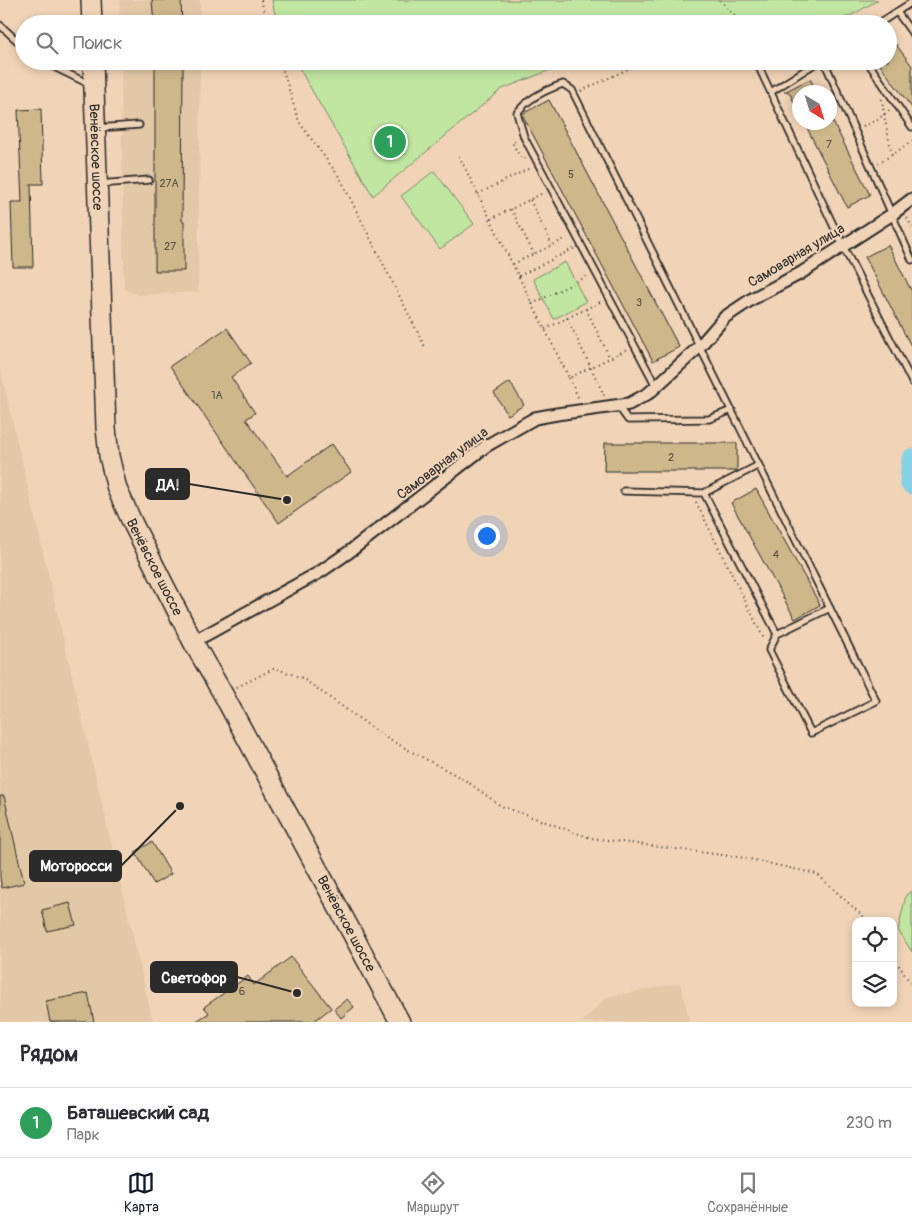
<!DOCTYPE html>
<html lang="ru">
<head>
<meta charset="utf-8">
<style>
	:root { --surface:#fff; --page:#f2f2f3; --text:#2b2b33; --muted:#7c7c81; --line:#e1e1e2; --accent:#111827 }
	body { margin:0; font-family:Pangolin,sans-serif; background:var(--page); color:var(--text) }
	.controls { position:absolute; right:15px; bottom:15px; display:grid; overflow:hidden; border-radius:10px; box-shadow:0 2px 8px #0003 }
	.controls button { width:45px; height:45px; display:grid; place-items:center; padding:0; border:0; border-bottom:1px solid var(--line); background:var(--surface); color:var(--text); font:25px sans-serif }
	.compass { position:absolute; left:792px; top:85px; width:45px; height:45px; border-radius:50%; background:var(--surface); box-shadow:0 2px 8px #0003; rotate:142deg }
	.you { position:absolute; left:486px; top:535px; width:18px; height:18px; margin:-12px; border:4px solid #fff; border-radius:50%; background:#1a73e8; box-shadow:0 0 0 8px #1a73e833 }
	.badge { display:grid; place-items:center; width:32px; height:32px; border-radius:50%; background:var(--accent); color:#fff; font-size:16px; font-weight:700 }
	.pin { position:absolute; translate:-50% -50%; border:2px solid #fff; box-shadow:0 1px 5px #0006 }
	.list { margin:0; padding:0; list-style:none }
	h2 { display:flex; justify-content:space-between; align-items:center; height:65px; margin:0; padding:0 20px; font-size:21px }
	h2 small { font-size:16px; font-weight:400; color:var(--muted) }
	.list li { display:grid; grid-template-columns:32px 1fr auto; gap:15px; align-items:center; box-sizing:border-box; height:70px; padding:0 20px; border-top:1px solid var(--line) }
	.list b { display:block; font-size:19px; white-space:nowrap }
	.list p { margin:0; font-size:16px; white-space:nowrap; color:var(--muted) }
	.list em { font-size:16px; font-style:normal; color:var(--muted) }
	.icon { flex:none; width:28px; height:28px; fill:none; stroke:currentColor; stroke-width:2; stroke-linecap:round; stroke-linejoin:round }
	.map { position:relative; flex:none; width:912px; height:1022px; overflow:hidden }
	.search { position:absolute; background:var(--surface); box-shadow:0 2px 8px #0003; left:15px; right:15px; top:15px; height:55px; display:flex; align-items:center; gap:12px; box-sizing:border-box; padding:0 18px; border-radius:28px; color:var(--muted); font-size:19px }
	.sheet { height:135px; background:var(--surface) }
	nav { display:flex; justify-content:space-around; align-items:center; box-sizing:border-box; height:70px; border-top:1px solid var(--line); background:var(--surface); font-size:14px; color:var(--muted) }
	nav a { display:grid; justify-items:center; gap:2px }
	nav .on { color:var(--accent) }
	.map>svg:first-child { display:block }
	.built { fill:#e2c8a7 }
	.green { fill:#c0e6a1; stroke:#768866 }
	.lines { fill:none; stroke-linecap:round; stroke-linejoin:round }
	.river { stroke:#85d2e4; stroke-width:21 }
	.building { fill:#ceb78b; stroke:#2b2b2b }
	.lane-casing { stroke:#2b2b2b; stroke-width:9 }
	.street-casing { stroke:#2b2b2b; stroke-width:15 }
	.primary-casing { stroke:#2b2b2b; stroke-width:22 }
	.path { stroke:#2b2b2b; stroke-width:2; stroke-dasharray:1 4; stroke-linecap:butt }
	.lane { stroke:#f1d3b7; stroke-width:5.5 }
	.street { stroke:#f1d3b7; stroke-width:11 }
	.primary { stroke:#f1d3b7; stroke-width:19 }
	.labels { text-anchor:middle; stroke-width:4; stroke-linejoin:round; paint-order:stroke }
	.number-label { font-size:11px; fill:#544e43 }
	.street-label { font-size:14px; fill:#2b2b2b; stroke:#f1d3b7 }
	.leader { fill:none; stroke:#2b2b2b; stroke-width:2 }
	.callout-dot { fill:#2b2b2b; stroke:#f1d3b7; stroke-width:2 }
	.callout { fill:#2b2b2b; stroke:#2b2b2b; stroke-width:2 }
	.callout-label { font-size:15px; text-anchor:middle; font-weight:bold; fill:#fff }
</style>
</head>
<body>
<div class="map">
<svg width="912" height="1022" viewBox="0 0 912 1022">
	<rect width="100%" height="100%" fill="#f1d3b7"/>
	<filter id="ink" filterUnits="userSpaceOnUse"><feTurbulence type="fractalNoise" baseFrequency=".02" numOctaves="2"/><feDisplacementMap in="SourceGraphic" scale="10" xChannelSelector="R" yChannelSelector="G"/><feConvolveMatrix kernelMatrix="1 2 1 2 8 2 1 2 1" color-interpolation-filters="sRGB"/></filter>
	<g filter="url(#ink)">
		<!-- built -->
		<path class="built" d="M120,0h80v24h-80z
			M121,61h79l-2,231 -60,3 -14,-6z
			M0,368l153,654h-153z
			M680,983l10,39h-108l25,-25z"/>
		<!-- green -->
		<path class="green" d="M272,0h606l-28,16 -25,8h-548z
			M295,61h278l-71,28 -129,107z
			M434,171l40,53 -34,25 -39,-53z
			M565,262l21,40 -32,17 -21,-40z
			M912,891v61l-14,-22 8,-35z"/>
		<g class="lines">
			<!-- river -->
			<path class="river" d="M912,459l-2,23 2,2"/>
		</g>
		<!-- building -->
		<path class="building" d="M152,0h29l1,24h-28z
			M888,34l24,32v42l-35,-47h11z
			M155,61h28l-1,160h2v50h-29z
			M810,79l7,13h-17v22l-11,-22h-5z
			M549,100l130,247 -26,14 -130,-245 -1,-2z
			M41,109l2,75h-12l2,83h-20l-2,-65h11l-4,-92z
			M804,122h29l37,73 -23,12z
			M888,245l24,47v56l-47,-91z
			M227,328l24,35 -20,14 24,36 -9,6 41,57 45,-32 19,28 -72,51 -109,-157z
			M510,382l14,23 -16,10 -14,-22z
			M605,443h132v28h-133z
			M756,489l64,116 -25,14 -64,-116z
			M0,796h4l20,87 -22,5 -2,-10z
			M152,842l19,32 -17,10 -19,-32z
			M70,903l6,22 -29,6 -5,-21z
			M291,957l40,51 -18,14h-118l14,-9 -5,-6 44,-31 6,9z
			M88,993l6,29h-44l-4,-21z
			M347,999l7,8 -13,11 -7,-9z"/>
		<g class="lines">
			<!-- lane casing -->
			<g class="lane-casing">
				<path id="lane" d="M897,12l15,21
					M878,24l34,-22
					M0,25l24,22
					M42,61l47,23
					M756,61l87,185 69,136
					M824,61l88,199
					M867,61l45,66
					M771,92l48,-31
					M97,128l42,-3
					M99,184l50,-4
					M618,406l10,14 81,-1 23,-9
					M624,491l80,2 73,141 -8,16 42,83 65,-32 -304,-611 -9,-6c-18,6 -35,14 -46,29l7,24 132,249
					M704,493l55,-28
					M777,634l53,-26"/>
			</g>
			<!-- street casing -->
			<g class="street-casing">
				<path id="street" d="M193,642l127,-70 29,-20 137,-106 49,-28 22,-4 72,-10 20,-11 50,-46 26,-30 27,-18 49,-26 90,-58 21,-16"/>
			</g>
			<!-- primary casing -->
			<g class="primary-casing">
				<g id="primary">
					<path d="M91,0l1,24"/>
					<path id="s1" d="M93,61l13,367 3,28 8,33 16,35 60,118 30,52 177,328"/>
				</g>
			</g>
			<!-- path -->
			<path class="path" d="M261,0l7,24
				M720,0l19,20v4
				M280,61l19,61 41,56 86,171
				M581,91l64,-30
				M882,99l2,16 8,40
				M863,126l14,-6 14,-11
				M515,141l-3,1 8,15 7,3
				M459,156l110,222 57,-28
				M878,163l14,-8 20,-14
				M478,194l52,-26
				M530,200l22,45
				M511,209l23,45
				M907,218l5,9
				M491,219l52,-26
				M513,264l54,-26
				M519,276l56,-28
				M532,304l56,-28
				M586,309l24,49
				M567,318l38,79
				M545,329l55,-27
				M569,378l10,21
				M696,502l68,137
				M237,687l38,-19 27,10 86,61 77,41 36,26 90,32 154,20 72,16 51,47
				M893,957l19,28"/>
			<!-- lane -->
			<use href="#lane" class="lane"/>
			<!-- street -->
			<use href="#street" class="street"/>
			<!-- primary -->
			<use href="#primary" class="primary"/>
		</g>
	</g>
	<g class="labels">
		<!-- number labels -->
		<g class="number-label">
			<text x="829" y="148">7</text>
			<text x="571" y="178">5</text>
			<text x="169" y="187">27А</text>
			<text x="170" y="250">27</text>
			<text x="639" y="306">3</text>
			<text x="217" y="399">1А</text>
			<text x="671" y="461">2</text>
			<text x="776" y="558">4</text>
			<text x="242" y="995">6</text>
		</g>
		<!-- street labels -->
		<g class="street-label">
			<text dy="5" stroke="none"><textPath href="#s1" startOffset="96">Венёвское шоссе</textPath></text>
			<text transform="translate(796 255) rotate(-31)" y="5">Самоварная улица</text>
			<text transform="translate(442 463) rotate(-37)" y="5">Самоварная улица</text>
			<text dy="5" stroke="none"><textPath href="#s1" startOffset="516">Венёвское шоссе</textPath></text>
			<text dy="5" stroke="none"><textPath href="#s1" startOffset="921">Венёвское шоссе</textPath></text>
		</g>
	</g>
	<!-- callouts -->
	<path class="leader" d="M287 500L189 484M180 806L121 866M297 993L237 977"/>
	<g class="callout-dot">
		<circle cx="287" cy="500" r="5"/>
		<circle cx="180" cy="806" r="5"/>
		<circle cx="297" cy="993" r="5"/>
	</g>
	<g class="callout">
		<rect x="146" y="469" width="43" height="30" rx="5"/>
		<rect x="30" y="851" width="91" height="30" rx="5"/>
		<rect x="151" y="962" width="86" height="30" rx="5"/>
	</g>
	<g class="callout-label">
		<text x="168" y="490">ДА!</text>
		<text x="76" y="871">Моторосси</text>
		<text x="194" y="983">Светофор</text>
	</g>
</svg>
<div class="controls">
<button><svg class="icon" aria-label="locate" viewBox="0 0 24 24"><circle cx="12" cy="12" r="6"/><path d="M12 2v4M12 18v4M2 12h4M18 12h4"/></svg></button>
<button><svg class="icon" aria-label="layers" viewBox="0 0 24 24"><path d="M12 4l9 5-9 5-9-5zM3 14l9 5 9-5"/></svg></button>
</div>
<svg class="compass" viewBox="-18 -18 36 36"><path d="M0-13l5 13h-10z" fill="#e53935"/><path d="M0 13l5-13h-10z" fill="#7c7c81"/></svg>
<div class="you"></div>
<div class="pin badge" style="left:390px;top:142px;background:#2e9e5b">1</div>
<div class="search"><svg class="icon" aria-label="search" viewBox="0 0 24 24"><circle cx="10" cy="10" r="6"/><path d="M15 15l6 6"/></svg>Поиск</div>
</div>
<section class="sheet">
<h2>Рядом<small></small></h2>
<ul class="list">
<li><span class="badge" style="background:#2e9e5b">1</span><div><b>Баташевский сад</b><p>Парк</p></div><em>230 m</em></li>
</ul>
</section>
<nav>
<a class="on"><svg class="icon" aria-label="map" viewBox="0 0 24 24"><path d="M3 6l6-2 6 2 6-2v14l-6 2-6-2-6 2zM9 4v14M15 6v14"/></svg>Карта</a>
<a><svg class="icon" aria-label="directions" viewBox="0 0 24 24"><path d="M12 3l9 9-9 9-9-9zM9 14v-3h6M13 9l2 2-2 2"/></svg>Маршрут</a>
<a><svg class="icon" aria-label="saved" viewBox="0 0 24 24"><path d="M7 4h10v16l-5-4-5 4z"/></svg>Сохранённые</a>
</nav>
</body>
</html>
